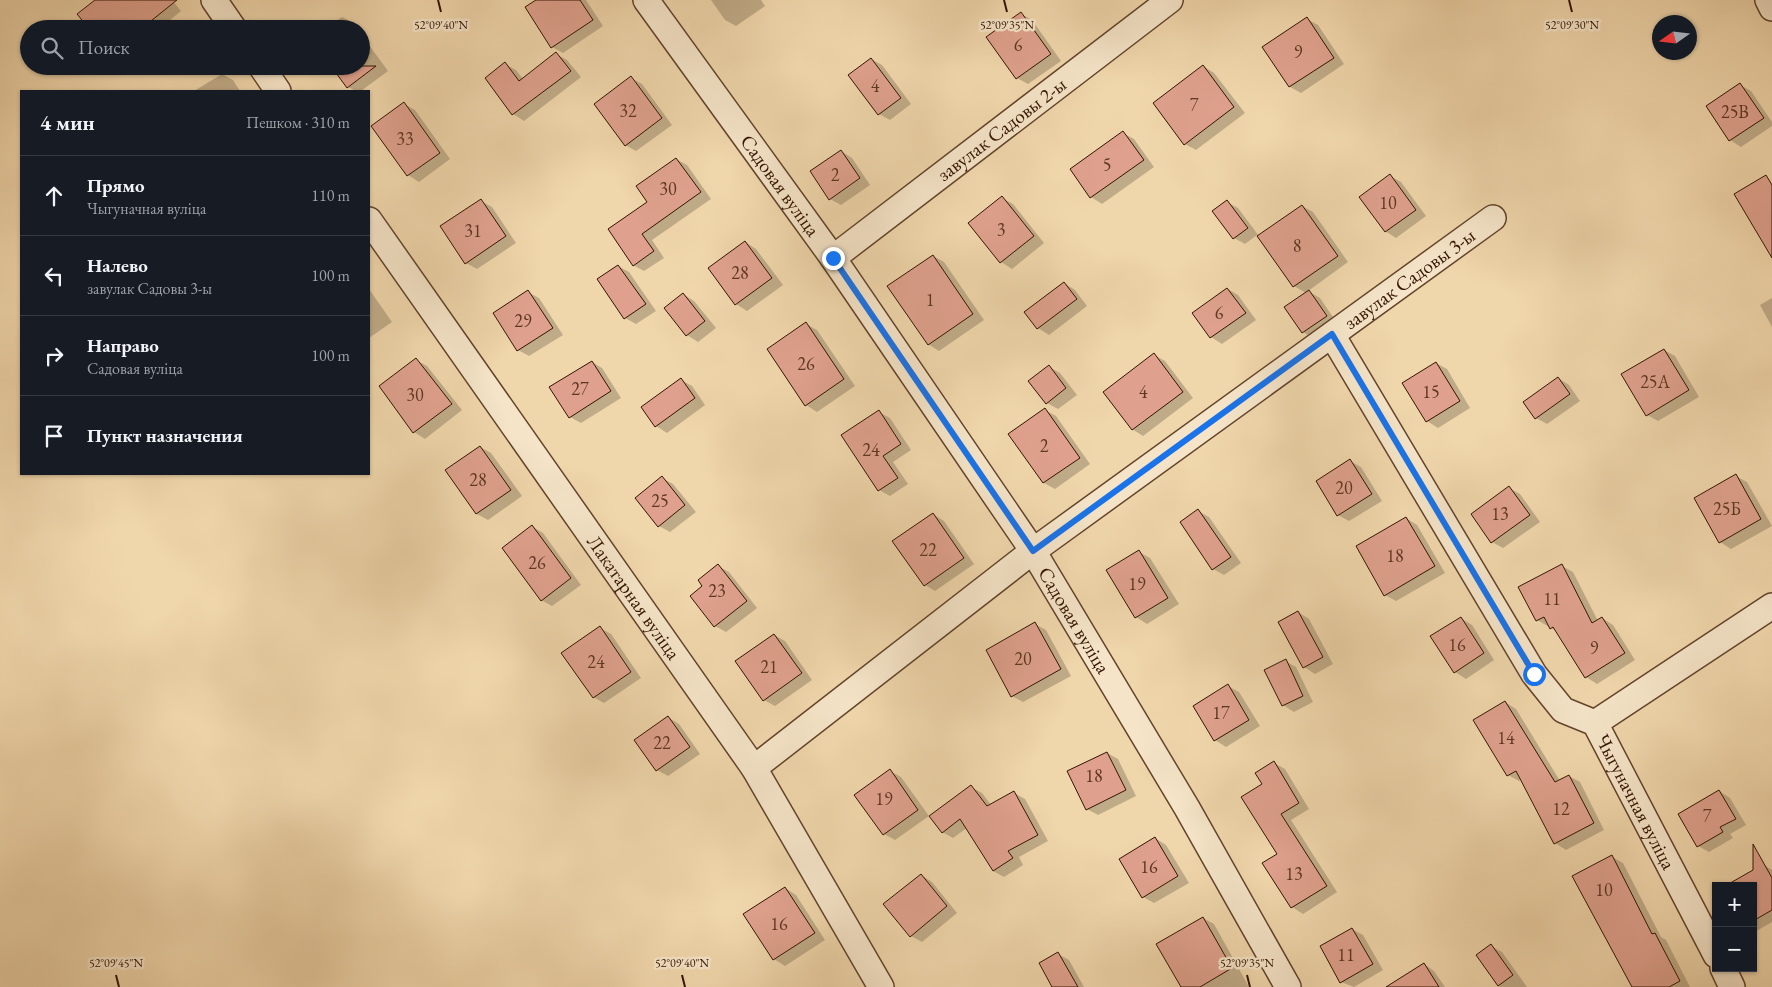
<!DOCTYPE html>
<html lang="ru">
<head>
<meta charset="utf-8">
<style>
	:root { --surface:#171b24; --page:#20242c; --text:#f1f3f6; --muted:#9ea1a6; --line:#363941 }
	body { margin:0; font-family:"EB Garamond",serif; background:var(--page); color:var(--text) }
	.controls { position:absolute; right:15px; bottom:15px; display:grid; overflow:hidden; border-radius:0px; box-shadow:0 1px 4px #0004 }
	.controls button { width:45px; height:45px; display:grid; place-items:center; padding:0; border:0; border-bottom:1px solid var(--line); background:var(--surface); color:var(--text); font:25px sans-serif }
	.compass { position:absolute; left:1652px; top:15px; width:45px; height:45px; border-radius:50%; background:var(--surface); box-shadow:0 1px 4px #0004; rotate:256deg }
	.stop { position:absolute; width:15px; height:15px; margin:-11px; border:4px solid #1a73e8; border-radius:50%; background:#fff }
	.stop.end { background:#1a73e8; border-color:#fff; box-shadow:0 1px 5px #0008 }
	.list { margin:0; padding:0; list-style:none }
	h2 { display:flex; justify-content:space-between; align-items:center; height:65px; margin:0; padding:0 20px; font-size:21px }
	h2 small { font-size:16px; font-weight:400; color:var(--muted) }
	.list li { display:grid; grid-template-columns:32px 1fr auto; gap:15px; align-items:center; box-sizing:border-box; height:80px; padding:0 20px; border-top:1px solid var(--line) }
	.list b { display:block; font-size:19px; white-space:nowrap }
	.list p { margin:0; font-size:16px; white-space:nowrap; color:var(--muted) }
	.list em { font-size:16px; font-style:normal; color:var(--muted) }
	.icon { flex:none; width:28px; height:28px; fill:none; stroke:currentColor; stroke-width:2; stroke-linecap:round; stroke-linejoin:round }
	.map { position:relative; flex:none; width:1772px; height:987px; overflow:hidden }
	.search { position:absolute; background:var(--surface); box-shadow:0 1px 4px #0004; left:20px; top:20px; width:350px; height:55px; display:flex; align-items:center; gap:12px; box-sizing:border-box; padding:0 18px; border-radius:28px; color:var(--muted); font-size:19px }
	.panel { position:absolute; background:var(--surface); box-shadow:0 1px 4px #0004; left:20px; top:90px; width:350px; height:385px; border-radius:0px }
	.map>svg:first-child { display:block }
	.shadow { fill:#0003 }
	.building { fill:#dfa18d; stroke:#331400 }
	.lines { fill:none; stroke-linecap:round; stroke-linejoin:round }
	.minor-casing { stroke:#62442b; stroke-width:28 }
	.minor { stroke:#f5e4c8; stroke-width:25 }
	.route { stroke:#1a73e8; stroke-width:6 }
	.ticks { fill:none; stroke:#331400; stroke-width:2 }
	.labels { text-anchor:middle; stroke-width:5; stroke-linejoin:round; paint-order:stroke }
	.number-label { font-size:18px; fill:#5e3723 }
	.street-label { font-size:20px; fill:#331400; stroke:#f5e4c8 }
	.ticks-label { font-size:12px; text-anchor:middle; fill:#331400; stroke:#f5e4c8; stroke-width:5; stroke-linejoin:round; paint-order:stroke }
</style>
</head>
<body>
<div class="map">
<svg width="1772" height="987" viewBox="0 0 1772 987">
	<rect width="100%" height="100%" fill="#f0d6ab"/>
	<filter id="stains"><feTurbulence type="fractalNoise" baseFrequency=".004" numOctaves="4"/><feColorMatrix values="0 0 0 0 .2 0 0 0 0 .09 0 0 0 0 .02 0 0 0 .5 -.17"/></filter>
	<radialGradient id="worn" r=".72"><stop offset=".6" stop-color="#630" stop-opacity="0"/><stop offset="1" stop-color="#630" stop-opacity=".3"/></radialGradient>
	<!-- shadow -->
	<path class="shadow" d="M97,0h75l9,11 -22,18h-68z
		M538,0h48l17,26 -40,27 -11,-6z
		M711,0h50l4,6 -29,20 -11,-6z
		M1021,14l11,6 29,41 -33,23 -11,-6z
		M342,17l11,6 4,6h-32z
		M1307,19l11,6 26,39 -43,29 -11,-6 -26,-40z
		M361,34l27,37 -27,20h-5l-8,-4 13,-21z
		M556,54l11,6 14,17 -57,44 -11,-7 -27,-35 19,-15 11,6 7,9z
		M871,59l11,6 29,39 -21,16 -11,-6z
		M1203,66l11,7 31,40 -49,37 -11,-6z
		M222,74l11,6 7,11h-46z
		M631,78l11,6 30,41 -36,26 -11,-6z
		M1740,85l11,6 21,31v4l-31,21 -11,-7 -22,-33z
		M404,104l11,6 35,49 -31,23 -11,-7z
		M1123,133l11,6 20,28 -52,37 -11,-7 -20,-28z
		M841,151l11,7 18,27 -29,20 -11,-6z
		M676,159l11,6 24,34 -59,41 12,18 -20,13 -11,-6 16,-63z
		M1390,176l11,6 25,34 -30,22 -11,-7z
		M1002,198l11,6 31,39 -32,26 -11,-7z
		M481,201l11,6 24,36 -39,26 -11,-6z
		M1227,202l11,6 21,28 43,-30 11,6 35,50 -40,29 12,7 17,25 -23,16 -11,-7 3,-39 -12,-7 -37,-51 -12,9 -11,-6z
		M745,242l11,7 27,36 -36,26 -11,-7 -26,-36z
		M933,256l11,6 40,58 -45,31 -11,-7z
		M618,266l11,6 27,39 -20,13 -11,-6 -26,-38z
		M1064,283l11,7 12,16 -38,29 -11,-7z
		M369,289l23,33 -23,16z
		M1228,289l10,6 18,25 -34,24 -11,-7z
		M528,292l11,6 24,37 -34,21 -11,-6z
		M683,294l11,7 22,27 -18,14 -11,-7 -21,-27z
		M1772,298v29l-12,-22z
		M806,324l11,6 38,56 -38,26 -11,-7 -37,-56z
		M1664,350l11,6 24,41 -41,24 -11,-6z
		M1154,355l11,6 28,37 -50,38 -11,-7z
		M416,360l11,6 35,44 -37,29 -11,-7 -33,-45z
		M592,362l10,6 19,30 -40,25 -11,-6z
		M1436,363l11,6 23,39 -32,20 -11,-7 -24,-38z
		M1049,367l11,6 17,22 -19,14 -11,-6z
		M1558,378l11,7 11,16 -33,23 -11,-6z
		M681,380l11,6 13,19 -38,28 -11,-7 -13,-18z
		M1045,410l11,6 34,48 -35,25 -11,-6 -34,-49z
		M879,412l11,6 21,32 -18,12 15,22 -18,12 -11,-6z
		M480,447l11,6 31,43 -34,24 -11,-6 -30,-43z
		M1350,461l11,6 21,34 -33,20 -11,-6z
		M1736,476l11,6 25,44 -41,23 -11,-7z
		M662,478l11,6 23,28 -26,20 -11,-6z
		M1509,488l11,6 20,28 -37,26 -11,-6z
		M1198,511l11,6 32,46 -17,12 -11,-6z
		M933,514l11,7 30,43 -39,27 -10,-6z
		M1406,518l11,7 28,48 -49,28 -11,-6z
		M533,527l10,6 38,52 -29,21 -11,-6z
		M1139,552l11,6 29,46 -32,20 -11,-7 -28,-46z
		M718,566l11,6 28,36 -31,24 -11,-6 -11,-40z
		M1562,566l11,6 25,49 4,-3 11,7 22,35 -38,24 -11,-7 -28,-45 -21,-12z
		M1298,612l11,7 24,45 -18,10 -11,-7z
		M1461,618l11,7 22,35 -28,19 -11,-7 -23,-35z
		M1035,624l11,6 25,46 -48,26 -11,-6z
		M600,628l11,6 30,44 -37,25 -11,-6z
		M774,635l11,6 27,39 -37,26 -11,-6z
		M1285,661l11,6 17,35 -19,10 -11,-7z
		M1228,686l11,6 21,34 -34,21 -11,-7 -20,-34z
		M1505,702l11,7 44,72 9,-5 11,6 24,48 -38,20 -11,-7 -33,-64 -3,2 -11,-6z
		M668,717l11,7 21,30 -32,22 -11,-6z
		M1107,753l11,6 18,37 -38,19 -11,-6z
		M1274,763l11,6 24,40 -18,11 46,72 -34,22 -11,-7 -28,-44 14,-9 -14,-70z
		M890,771l11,6 28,39 -34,24 -11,-6z
		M971,787l11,6 9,12 23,-12 11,6 23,42 -29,16 4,8 -19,12 -11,-6 -26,-43 -14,10 -11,-6z
		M1719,791l11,7 16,27 -16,9 3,4 -24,14 -11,-6z
		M1155,838l11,7 23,38 -35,20 -11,-6z
		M1612,857l11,6 38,74 5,3 24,47h-56l-61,-110z
		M1764,865l8,5v52l-19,11v-47z
		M921,875l11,7 25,31 -35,29 -11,-6z
		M785,888l11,7 29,45 -40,26 -11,-7 -29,-45z
		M1203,918l11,6 35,63h-67z
		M1352,929l11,6 20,35 -29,17 -13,-5z
		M1491,946l11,6 25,35h-27l-22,-32z
		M1058,954l11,6 15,27h-30z
		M1424,964l10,7 11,16h-42z"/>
	<!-- building -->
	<path class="building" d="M95,0h82l-36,29h-52l-12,-15z
		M536,0h44l13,20 -42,28 -26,-41z
		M1021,12l30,42 -35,25 -30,-42z
		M1307,17l27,41 -45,29 -27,-40z
		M556,52l15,19 -59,44 -27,-37 20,-16 14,19z
		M871,58l30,40 -23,17 -30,-40z
		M1203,65l31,42 -50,38 -31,-42z
		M331,66h45l-29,22z
		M631,76l31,42 -37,28 -31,-42z
		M1740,83l24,35 -35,23 -23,-35z
		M404,102l36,51 -33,23 -36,-50z
		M1123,131l21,29 -54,38 -20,-29z
		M841,150l19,28 -31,22 -19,-29z
		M676,158l25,34 -59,42 12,17 -21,15 -25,-37 39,-27 -11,-16z
		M1390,174l26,36 -31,22 -26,-35z
		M1766,175l6,10v73l-38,-64z
		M1002,196l32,40 -34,27 -32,-40z
		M481,199l25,37 -41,28 -25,-38z
		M1227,200l21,28 -15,11 -21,-28z
		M1302,205l36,51 -45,31 -36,-51z
		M745,241l27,37 -37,27 -27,-37z
		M933,255l40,59 -45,31 -41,-59z
		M618,265l28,39 -22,15 -27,-40z
		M1064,282l13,17 -40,30 -13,-17z
		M1227,288l19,25 -36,25 -18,-25z
		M528,290l25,38 -36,23 -24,-38z
		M1309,290l18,26 -25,17 -18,-26z
		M683,293l22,28 -19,15 -22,-28z
		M806,322l38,57 -39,27 -38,-57z
		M1664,349l25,41 -43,26 -25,-42z
		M1154,353l29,39 -51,38 -29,-38z
		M416,358l36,46 -39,29 -34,-47z
		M592,361l19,30 -42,27 -20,-31z
		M1436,362l24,39 -34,21 -24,-39z
		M1049,365l17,23 -20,16 -18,-23z
		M1558,377l12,17 -35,25 -12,-17z
		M681,378l14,20 -40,29 -14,-20z
		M1045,408l35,50 -37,25 -35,-49z
		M879,410l22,34 -18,12 15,22 -20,13 -37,-56z
		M480,446l31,44 -35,24 -31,-44z
		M1350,459l22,35 -35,22 -21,-35z
		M1736,474l25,45 -42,24 -25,-45z
		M662,476l23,29 -27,22 -23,-29z
		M1509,486l21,29 -39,28 -20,-29z
		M1198,509l33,48 -19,13 -32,-48z
		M933,513l31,45 -40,28 -32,-45z
		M1406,517l29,49 -51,30 -28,-50z
		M532,525l39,53 -30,23 -39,-53z
		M1139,550l29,48 -33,20 -29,-48z
		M718,564l29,37 -33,26 -24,-31 12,-10 -4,-6z
		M1562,564l30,59 10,-6 23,36 -40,25 -32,-51 -3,2 -6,-12 -8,4 -18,-34z
		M1298,611l25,46 -20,11 -25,-46z
		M1461,617l23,36 -30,20 -24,-37z
		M1035,622l26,47 -50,28 -25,-47z
		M600,626l31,46 -38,26 -32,-45z
		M774,634l28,39 -39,28 -28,-40z
		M1286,659l17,37 -21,10 -18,-36z
		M1228,684l21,36 -35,21 -21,-35z
		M1505,701l50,81 14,-7 25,48 -40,21 -38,-73 -9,5 -34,-56z
		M668,716l22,31 -34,24 -22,-31z
		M1107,752l19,38 -40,20 -19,-39z
		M1274,761l25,42 -18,11 46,72 -36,22 -29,-45 15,-9 -36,-57 21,-13 -7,-11z
		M890,769l28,41 -35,25 -29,-40z
		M971,785l16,21 27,-15 24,44 -30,16 5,7 -20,13 -33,-52 -18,14 -13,-17z
		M1719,790l17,29 -16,8 3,5 -26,15 -19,-33z
		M1155,837l23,39 -36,22 -23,-39z
		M1753,844l19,34v32l-19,11v-35h-28l28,-16z
		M1612,855l40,79 3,-1 25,48 -11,6h-37l-60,-111z
		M921,874l26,32 -37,31 -27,-33z
		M785,887l30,46 -42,27 -30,-46z
		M1203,917l29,51 -32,19h-19l-25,-43z
		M1352,928l21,36 -33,19 -20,-37z
		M1491,944l22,31 -15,11 -22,-31z
		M1058,952l20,35h-26l-13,-24z
		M1424,963l15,24h-53z"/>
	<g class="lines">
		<!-- minor casing -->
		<g class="minor-casing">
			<g id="minor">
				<path d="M214,0l20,29"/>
				<path id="s1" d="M646,0l187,258 200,293 154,257 101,179"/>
				<path d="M1768,0l4,8"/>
				<path d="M261,66l17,25"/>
				<path id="s2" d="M369,220l385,548 127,219"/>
				<path id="s3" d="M833,258l337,-258"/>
				<path id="s4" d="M1332,335l202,339 29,36 32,13 121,232"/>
				<path d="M1595,723l177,-117"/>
				<path id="s5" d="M754,768l279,-217 460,-333"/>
				<path d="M1723,968l9,19"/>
			</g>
		</g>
		<!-- minor -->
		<use href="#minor" class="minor"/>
	</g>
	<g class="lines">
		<!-- route -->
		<path class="route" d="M833,258l200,293 299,-217 202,340"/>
	</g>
	<!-- ticks -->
	<path class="ticks" d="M438,0l3,12M1004,0l3,12M1569,0l3,12M116,975l3,12M682,975l3,12M1247,975l3,12"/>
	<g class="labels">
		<!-- number labels -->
		<g class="number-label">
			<text x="1018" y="51">6</text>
			<text x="1298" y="58">9</text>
			<text x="875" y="92">4</text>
			<text x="1194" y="111">7</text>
			<text x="628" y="117">32</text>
			<text x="1735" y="118">25В</text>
			<text x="405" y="145">33</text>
			<text x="1107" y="171">5</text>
			<text x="835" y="181">2</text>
			<text x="668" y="195">30</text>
			<text x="1388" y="209">10</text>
			<text x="1001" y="236">3</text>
			<text x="473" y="237">31</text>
			<text x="1297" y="252">8</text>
			<text x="740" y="279">28</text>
			<text x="930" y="306">1</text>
			<text x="1219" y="319">6</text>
			<text x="523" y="327">29</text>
			<text x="806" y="370">26</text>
			<text x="1655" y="388">25А</text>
			<text x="580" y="395">27</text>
			<text x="1143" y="398">4</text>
			<text x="1431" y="398">15</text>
			<text x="415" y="401">30</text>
			<text x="1044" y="452">2</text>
			<text x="871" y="456">24</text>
			<text x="478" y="486">28</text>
			<text x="1344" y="494">20</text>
			<text x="660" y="507">25</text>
			<text x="1727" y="515">25Б</text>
			<text x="1500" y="520">13</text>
			<text x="928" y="556">22</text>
			<text x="1395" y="562">18</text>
			<text x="537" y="569">26</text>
			<text x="1137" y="590">19</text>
			<text x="717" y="597">23</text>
			<text x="1552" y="605">11</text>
			<text x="1457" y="651">16</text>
			<text x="1594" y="654">9</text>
			<text x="1023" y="665">20</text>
			<text x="596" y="668">24</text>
			<text x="769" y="673">21</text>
			<text x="1221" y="719">17</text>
			<text x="1506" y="744">14</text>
			<text x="662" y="749">22</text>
			<text x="1094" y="782">18</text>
			<text x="884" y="805">19</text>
			<text x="1561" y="815">12</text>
			<text x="1707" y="822">7</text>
			<text x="1149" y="873">16</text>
			<text x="1294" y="880">13</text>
			<text x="1604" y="896">10</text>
			<text x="779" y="930">16</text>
			<text x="1346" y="961">11</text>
		</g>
		<!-- street labels -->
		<g class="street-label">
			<text dy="7" stroke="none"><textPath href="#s3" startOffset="212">завулак Садовы 2-ы</textPath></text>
			<text dy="7" stroke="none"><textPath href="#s1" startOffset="229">Садовая вуліца</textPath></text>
			<text dy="7" stroke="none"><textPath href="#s5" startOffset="818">завулак Садовы 3-ы</textPath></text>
			<text dy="7" stroke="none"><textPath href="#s2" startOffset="461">Лакатарная вуліца</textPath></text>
			<text dy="7" stroke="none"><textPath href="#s1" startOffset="754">Садовая вуліца</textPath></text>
			<text dy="7" stroke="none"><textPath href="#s4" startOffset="564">Чыгуначная вуліца</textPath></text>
		</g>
	</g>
	<g class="ticks-label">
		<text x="441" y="29">52°09'40"N</text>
		<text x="1007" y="29">52°09'35"N</text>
		<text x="1572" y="29">52°09'30"N</text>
		<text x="116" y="967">52°09'45"N</text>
		<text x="682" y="967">52°09'40"N</text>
		<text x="1247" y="967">52°09'35"N</text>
	</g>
	<rect width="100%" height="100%" filter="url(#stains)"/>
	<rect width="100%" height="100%" fill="url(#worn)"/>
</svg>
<div class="controls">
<button>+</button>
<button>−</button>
</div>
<svg class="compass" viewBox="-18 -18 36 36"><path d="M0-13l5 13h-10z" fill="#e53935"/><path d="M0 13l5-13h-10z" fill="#9ea1a6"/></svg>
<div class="stop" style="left:1534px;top:674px"></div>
<div class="stop end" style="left:833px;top:258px"></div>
<div class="search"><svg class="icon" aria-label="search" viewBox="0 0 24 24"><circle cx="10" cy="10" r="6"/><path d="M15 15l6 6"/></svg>Поиск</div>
<section class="panel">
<h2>4 мин<small>Пешком · 310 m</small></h2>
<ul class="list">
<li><svg class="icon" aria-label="ahead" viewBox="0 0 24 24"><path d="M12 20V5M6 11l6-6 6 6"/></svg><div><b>Прямо</b><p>Чыгуначная вуліца</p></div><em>110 m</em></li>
<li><svg class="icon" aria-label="left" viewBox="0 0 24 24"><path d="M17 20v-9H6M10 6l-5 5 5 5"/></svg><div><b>Налево</b><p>завулак Садовы 3-ы</p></div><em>100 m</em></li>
<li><svg class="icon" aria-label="right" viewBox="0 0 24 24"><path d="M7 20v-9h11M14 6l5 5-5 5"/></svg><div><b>Направо</b><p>Садовая вуліца</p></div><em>100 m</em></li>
<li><svg class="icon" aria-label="arrive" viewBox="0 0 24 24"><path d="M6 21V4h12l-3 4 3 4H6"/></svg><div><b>Пункт назначения</b></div></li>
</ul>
</section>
</div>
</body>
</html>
